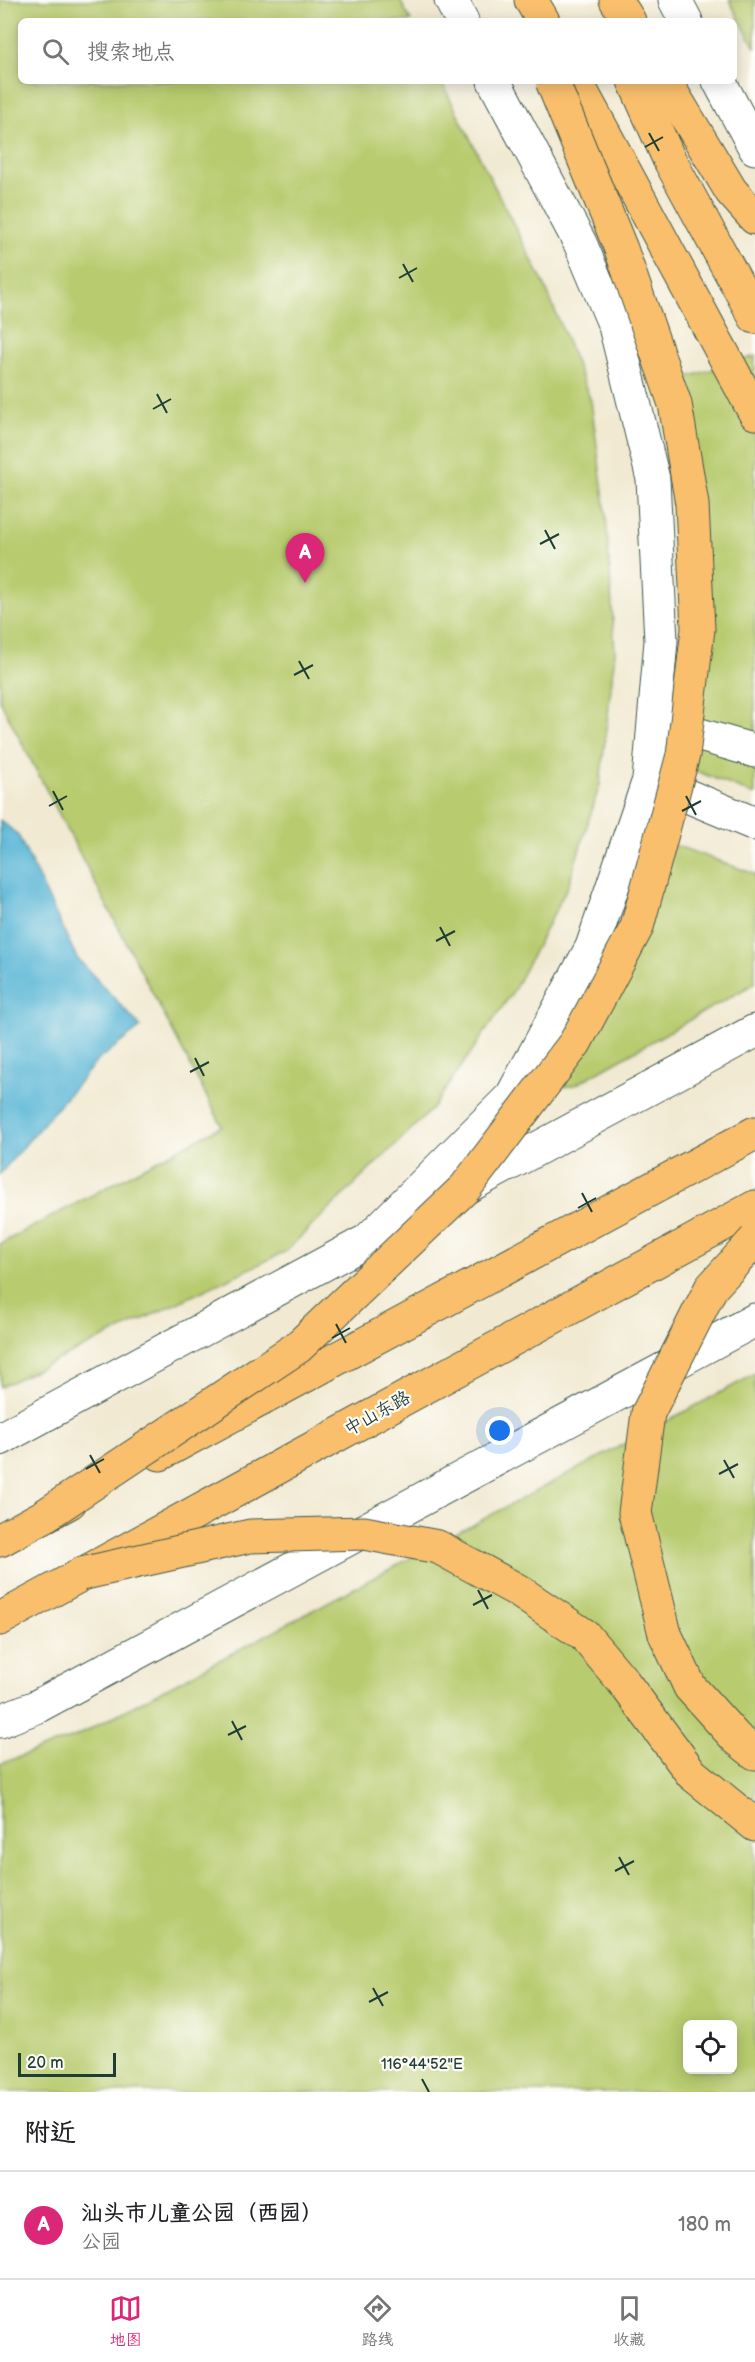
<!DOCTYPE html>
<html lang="zh">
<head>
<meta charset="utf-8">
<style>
	:root { --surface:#fff; --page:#f2f2f2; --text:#202124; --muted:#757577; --line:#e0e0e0; --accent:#db2777 }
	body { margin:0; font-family:"Balsamiq Sans","LXGW WenKai TC",sans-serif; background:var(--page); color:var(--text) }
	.controls { position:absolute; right:18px; bottom:18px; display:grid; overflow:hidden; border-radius:9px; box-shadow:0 3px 15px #0003 }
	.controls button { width:54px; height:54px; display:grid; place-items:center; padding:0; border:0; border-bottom:2px solid var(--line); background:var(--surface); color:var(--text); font:30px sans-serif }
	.scale { position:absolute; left:18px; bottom:15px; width:98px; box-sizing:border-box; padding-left:6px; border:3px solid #1f3d34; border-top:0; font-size:16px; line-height:21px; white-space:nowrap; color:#1f3d34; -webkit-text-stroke:4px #fdfcf7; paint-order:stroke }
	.you { position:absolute; left:500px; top:1431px; width:21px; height:21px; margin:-15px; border:4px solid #fff; border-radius:50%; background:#1a73e8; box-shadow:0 0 0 9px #1a73e833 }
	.badge { display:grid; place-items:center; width:39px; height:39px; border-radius:50%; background:var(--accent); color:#fff; font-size:20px; font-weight:700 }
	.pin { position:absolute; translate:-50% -50px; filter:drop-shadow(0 2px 3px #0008) }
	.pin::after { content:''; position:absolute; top:32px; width:21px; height:18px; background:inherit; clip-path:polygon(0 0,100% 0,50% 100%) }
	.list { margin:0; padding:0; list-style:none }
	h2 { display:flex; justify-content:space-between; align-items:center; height:78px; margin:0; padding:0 24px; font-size:26px }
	h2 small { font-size:20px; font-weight:400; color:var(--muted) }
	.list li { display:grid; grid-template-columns:39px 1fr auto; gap:18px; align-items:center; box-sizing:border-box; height:108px; padding:0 24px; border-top:2px solid var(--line) }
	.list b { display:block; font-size:22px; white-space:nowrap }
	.list p { margin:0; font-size:20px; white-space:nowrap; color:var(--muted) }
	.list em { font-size:20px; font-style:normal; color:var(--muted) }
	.icon { flex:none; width:33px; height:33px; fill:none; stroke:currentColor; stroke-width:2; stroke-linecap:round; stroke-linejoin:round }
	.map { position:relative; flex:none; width:755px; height:2092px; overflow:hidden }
	.search { position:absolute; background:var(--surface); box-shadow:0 3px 15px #0003; left:18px; right:18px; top:18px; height:66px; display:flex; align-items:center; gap:15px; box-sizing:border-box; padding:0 21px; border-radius:9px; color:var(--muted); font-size:22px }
	.sheet { height:186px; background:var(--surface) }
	nav { display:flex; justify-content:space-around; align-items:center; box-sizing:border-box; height:84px; border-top:2px solid var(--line); background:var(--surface); font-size:16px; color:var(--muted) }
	nav a { display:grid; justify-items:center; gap:3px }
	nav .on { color:var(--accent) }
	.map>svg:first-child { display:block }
	.green { fill:#b8cb6e; stroke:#6c8451; stroke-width:1.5; fill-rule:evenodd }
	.water { fill:#57b5d6; stroke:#3b7985; stroke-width:1.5 }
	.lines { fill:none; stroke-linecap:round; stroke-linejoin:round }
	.tertiary-casing { stroke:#3e574c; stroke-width:35 }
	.primary-casing { stroke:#3e574c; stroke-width:35 }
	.trunk-casing { stroke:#3e574c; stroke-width:35 }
	.tertiary { stroke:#fff; stroke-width:33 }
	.primary { stroke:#f9bf6d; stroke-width:33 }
	.trunk { stroke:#f9bf6d; stroke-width:33 }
	.trunk-bridge-casing { stroke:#3e574c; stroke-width:35; stroke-linecap:butt }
	.trunk-bridge { stroke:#f9bf6d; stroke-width:33 }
	.ticks { fill:none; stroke:#1f3d34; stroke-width:2 }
	.labels { text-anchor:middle; stroke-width:4.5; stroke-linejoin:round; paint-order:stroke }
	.street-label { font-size:18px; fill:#1f3d34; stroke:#fdfcf7 }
	.ticks-label { font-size:15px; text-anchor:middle; fill:#1f3d34; stroke:#fdfcf7; stroke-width:4.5; stroke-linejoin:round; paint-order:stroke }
</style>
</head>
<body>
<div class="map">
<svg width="755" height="2092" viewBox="0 0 755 2092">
	<rect width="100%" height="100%" fill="#fdfcf7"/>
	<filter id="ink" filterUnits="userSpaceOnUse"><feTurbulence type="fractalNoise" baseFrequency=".0167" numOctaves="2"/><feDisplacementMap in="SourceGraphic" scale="12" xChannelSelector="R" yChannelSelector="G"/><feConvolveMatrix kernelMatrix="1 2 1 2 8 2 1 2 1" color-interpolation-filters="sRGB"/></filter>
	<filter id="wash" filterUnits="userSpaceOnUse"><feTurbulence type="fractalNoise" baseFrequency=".008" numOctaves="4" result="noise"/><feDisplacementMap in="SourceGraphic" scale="24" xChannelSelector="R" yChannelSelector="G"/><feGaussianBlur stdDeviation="1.35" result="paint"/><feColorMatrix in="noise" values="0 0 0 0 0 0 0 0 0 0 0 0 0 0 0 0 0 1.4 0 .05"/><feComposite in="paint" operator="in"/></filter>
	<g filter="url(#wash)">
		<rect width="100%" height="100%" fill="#f1e9d1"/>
		<!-- green -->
		<path class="green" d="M0,0h400l11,21h-390v60h420l104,205 46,115 15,114 9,137 -15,132 -32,102 -54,104 -82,119 -147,143 -285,135v-143l222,-118 -222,-425z
			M729,0h26v48z
			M755,356v439l-71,-29 17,-80 -29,-304z
			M652,837l103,37v109l-180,102 -22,4 29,-54z
			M755,1374v718h-755v-328l79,-29zM688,2024h44v46h-44z"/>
		<!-- water -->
		<path class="water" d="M0,820l18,15 59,123 64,69 -44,34 -97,113z"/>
	</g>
	<g filter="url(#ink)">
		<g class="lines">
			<!-- tertiary casing -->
			<g class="tertiary-casing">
				<path id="tertiary" d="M451,0l11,21
					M675,0l11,21
					M719,81l36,67
					M659,723l96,28
					M649,780l106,44
					M461,1190l294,-159
					M368,1240l144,-144 80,-149 57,-167 12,-139 -8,-162 -38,-153 -35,-83 -86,-162
					M0,1439l387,-209
					M0,1721l36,-14 719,-387"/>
			</g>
			<!-- primary casing -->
			<g class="primary-casing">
				<path id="primary" d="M160,1454l595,-321
					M0,1540l70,-38
					M0,1619l755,-412"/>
			</g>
			<!-- trunk casing -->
			<g class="trunk-casing">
				<path id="trunk" d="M531,0l12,21
					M616,0l13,21
					M576,81l179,332
					M634,81l35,78 86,158
					M665,81l66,110 24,27
					M665,1634l25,53 46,51 19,15
					M584,1635l38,45 70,94 63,51"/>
			</g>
			<!-- tertiary -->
			<use href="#tertiary" class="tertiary"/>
			<!-- primary -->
			<use href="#primary" class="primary"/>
			<!-- trunk -->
			<use href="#trunk" class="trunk"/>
			<!-- trunk-bridge casing -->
			<g class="trunk-bridge-casing">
				<path id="trunk-bridge" d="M44,1516l254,-169 167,-159 110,-145 62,-116 46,-172 15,-126 -6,-125 -17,-100 -54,-155 -69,-168
					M81,1574l169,-38 114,-3 74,14 79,43 67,45
					M665,1634l-30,-121 13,-100 63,-125 44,-48"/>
			</g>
			<!-- trunk-bridge -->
			<use href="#trunk-bridge" class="trunk-bridge"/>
		</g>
	</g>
	<!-- ticks -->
	<path class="ticks" d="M649,133l10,18M645,147l18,-10M403,264l10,18M399,278l18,-10M157,394l10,19M153,409l18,-10M545,530l10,19M540,544l19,-10M299,661l10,18M294,675l19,-10M53,791l10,19M686,796l10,19M49,806l18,-10M682,811l19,-10M440,927l10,19M436,941l19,-10M195,1058l9,18M190,1072l19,-10M582,1193l10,19M578,1208l18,-10M336,1324l10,19M332,1338l18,-10M90,1455l10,18M724,1460l10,18M86,1469l18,-10M719,1474l19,-10M478,1590l10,19M473,1605l19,-10M232,1721l10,19M228,1735l18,-9M619,1857l10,18M615,1871l19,-10M373,1988l10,18M369,2002l19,-10M422,2079l7,13"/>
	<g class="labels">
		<!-- street labels -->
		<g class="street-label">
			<text transform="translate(377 1413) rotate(-29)" y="6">中山东路</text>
		</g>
	</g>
	<g class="ticks-label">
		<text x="422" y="2069">116°44'52"E</text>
	</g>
</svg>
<div class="controls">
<button><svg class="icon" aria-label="locate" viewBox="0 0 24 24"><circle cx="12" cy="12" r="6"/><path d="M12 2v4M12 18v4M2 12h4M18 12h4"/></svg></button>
</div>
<div class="scale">20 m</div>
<div class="you"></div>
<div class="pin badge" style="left:305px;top:583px">A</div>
<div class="search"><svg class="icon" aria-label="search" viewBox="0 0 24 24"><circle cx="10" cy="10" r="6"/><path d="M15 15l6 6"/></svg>搜索地点</div>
</div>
<section class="sheet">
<h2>附近<small></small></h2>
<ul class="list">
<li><span class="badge">A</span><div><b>汕头市儿童公园（西园）</b><p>公园</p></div><em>180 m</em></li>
</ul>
</section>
<nav>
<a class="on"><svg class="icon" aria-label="map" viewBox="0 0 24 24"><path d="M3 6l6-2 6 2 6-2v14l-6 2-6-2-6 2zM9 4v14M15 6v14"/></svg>地图</a>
<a><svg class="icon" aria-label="directions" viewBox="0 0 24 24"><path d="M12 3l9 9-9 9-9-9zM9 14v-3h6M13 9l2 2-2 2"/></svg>路线</a>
<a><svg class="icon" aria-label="saved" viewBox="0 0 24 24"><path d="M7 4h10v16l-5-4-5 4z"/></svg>收藏</a>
</nav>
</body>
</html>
